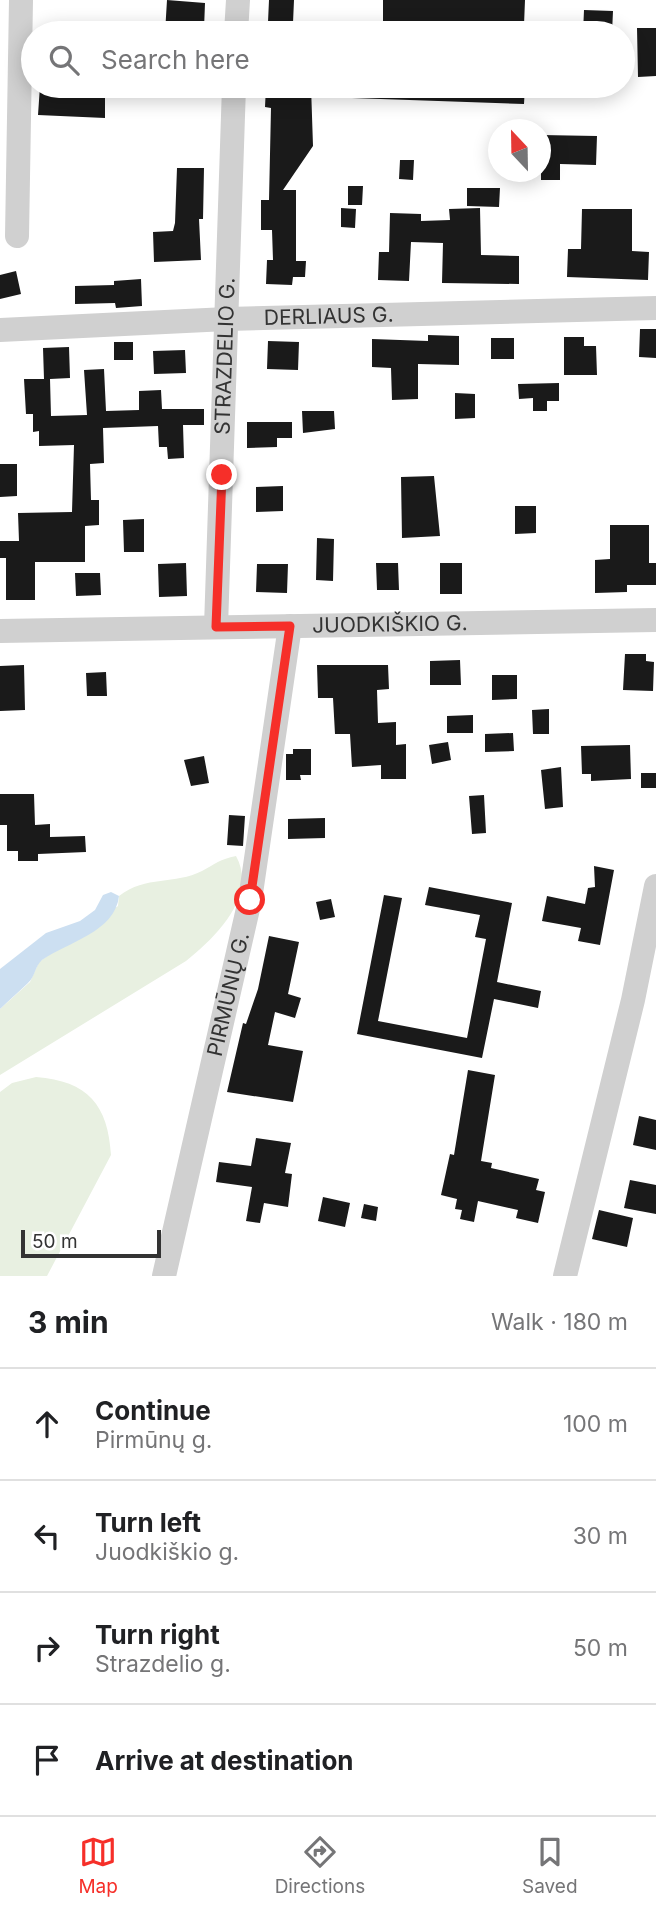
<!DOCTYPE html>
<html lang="en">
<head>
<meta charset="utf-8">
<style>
	:root { --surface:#fff; --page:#f2f2f2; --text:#202124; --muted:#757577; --line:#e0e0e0; --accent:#f62f29 }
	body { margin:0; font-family:Inter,sans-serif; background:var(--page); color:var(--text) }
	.compass { position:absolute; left:488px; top:119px; width:63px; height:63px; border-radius:50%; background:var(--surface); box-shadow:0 4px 18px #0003; rotate:338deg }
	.scale { position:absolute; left:21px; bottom:18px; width:140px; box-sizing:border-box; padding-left:7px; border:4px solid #333; border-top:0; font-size:19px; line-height:24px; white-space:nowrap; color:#333; -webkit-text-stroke:5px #fff; paint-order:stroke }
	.stop { position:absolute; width:21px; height:21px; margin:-16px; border:5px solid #f62f29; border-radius:50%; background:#fff }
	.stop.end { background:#f62f29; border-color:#fff; box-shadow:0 2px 7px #0008 }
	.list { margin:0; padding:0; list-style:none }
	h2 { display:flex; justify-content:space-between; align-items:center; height:91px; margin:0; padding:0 28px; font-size:30px }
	h2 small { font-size:23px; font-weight:400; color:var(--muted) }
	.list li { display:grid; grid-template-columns:46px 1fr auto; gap:21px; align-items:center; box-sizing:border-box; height:112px; padding:0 28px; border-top:2px solid var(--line) }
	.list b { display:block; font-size:26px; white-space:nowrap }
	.list p { margin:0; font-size:23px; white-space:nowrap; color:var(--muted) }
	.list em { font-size:23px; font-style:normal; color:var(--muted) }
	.icon { flex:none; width:38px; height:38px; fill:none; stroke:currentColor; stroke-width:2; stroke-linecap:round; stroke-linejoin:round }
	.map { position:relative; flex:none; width:656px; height:1276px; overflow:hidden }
	.search { position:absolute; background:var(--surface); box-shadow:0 4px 18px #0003; left:21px; right:21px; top:21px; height:77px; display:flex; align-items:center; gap:18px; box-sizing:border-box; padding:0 24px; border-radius:38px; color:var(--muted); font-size:26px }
	.sheet { height:539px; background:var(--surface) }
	nav { display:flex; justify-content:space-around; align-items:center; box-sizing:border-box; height:98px; border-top:2px solid var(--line); background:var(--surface); font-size:19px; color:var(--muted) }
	nav a { display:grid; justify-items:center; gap:4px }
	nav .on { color:var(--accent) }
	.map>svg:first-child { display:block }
	.green { fill:#e8f0e1 }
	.water { fill:#ccdff1 }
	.building { fill:#1a1a1a }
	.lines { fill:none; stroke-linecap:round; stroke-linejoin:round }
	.minor { stroke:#d0d0d0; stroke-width:24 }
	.route { stroke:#f62f29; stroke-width:9 }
	.labels { text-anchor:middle; stroke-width:7; stroke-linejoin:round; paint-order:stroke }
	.street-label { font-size:21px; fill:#333; stroke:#fff }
</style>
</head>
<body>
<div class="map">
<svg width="656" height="1276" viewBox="0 0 656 1276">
	<rect width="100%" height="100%" fill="#fff"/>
	<!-- green -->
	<path class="green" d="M236,856c22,40 -20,81 -50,105l-186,114v-66l30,-27 9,-20 79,-56 1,-10c27,-21 56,-11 83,-25 13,-7 18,-12 34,-15z
		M36,1077c52,4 72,28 75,78l-64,121h-47v-184l12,-9z"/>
	<!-- water -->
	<path class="water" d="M111,892l8,4c-4,36 -51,46 -77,64 -7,6 -7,17 -14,23 -9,9 -19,17 -28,26v-40l46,-36 34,-12 15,-11 8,-15z"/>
	<!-- building -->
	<path class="building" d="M167,0l38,3 -1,26h-10v4h-29z
		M269,0h25l-1,23 -25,-1z
		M383,0h142l-1,25 -110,-4v4l-31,-1z
		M584,10l29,1 -1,22h-29z
		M637,28h19v48l-18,1z
		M40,86h65v32l-67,-3z
		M266,86h45l2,60 -30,44h13v71h10l-1,16h-12l-1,8 -26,-1 1,-24h6l-1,-30h-11v-30h8l2,-92 -6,-1z
		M352,86h173l-1,18 -172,-6z
		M541,135l56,1 -1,29 -36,-1v16h-19z
		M400,160h14l-1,20 -14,-1z
		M177,168h27l-1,51h-4l2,41 -47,2 -1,-30 20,-1 2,-8z
		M348,186h15l-1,19h-14z
		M467,188h33l-1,19 -32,-1z
		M341,208l15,1 -1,19 -14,-1z
		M480,208l1,47 38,1v28l-77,-1 1,-40 -32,-1 -2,39 -31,-1 1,-28h10l1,-39 31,1v7l29,-1 -1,-11z
		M582,209h50v42l17,1 -1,28 -81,-3 1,-28h13z
		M16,271l5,23 -21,5v-24z
		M141,279l1,27 -26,2 -1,-5 -40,1v-18l39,-1v-4z
		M640,329h16v29l-17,-1z
		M428,335l31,1v29l-41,-1v35l-26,1 -1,-32 -19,-1v-28l56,2z
		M564,337h20v9h12l1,29h-33z
		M491,338h23v21h-23z
		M268,341l31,1 -1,28 -31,-1z
		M114,342h19v18h-19z
		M69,347l1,31 -20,1 1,37 36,-1 -3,-45 20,-1 2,42 33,-1v-19l22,-1 1,19h42v16h-21l1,33 -16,1 -1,-12h-8l-1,-21 -55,2 1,35 -14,1 1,36h8v25l-14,1v36h-50v38h-29v-42h-6v-17h19l-1,-28 54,-1 2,-67 -35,1v-15l-6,1v-18h-7l-2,-35h20l-1,-31z
		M185,350l1,23 -32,1 -1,-23z
		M559,383v18h-12v10h-14v-13l-14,1 -1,-15z
		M455,393l20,1v24l-20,1z
		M302,411h32l1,18 -32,4z
		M247,422h45v16h-15v9l-30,1z
		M0,464h17v32l-17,1z
		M434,476l6,60 -38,2 -1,-61z
		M283,486v25l-27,1v-25z
		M515,506h21v27l-21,1z
		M144,519v33h-20l-1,-32z
		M610,525h39v38h7v22h-29v7l-32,1v-33l15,-1z
		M317,538l17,1 -1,42 -17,-1z
		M186,563l1,33 -28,1 -1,-33z
		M376,563h22l1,27h-22z
		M440,563h22v31h-22z
		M257,564h31l-1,29 -31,-1z
		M75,573h25l1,22 -25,1z
		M625,654h21v7l8,1 -1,29 -30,-1z
		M460,660l1,25h-31v-24z
		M24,665l1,45 -25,1v-45z
		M317,665h71l1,24 -12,1 1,33 18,-1v23l10,-1v35h-25v-14l-29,2 -2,-33h-15l-2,-36h-15z
		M106,672l1,24h-20l-1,-23z
		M492,675h25v24l-25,1z
		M549,709v25h-16l-1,-24z
		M473,715v18h-26v-17z
		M513,733l1,18 -29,1v-18z
		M448,742l3,18 -19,4 -3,-19z
		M630,745l1,34 -40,2v-7h-9l-1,-28z
		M293,749h18v26h-11l1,5h-15v-26h7z
		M204,756l5,27 -18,3 -7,-26z
		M561,767l2,40 -18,2 -4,-39z
		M641,773h15v15h-15z
		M0,794h34l1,31 15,-1v13l35,-1 1,16 -48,2v7h-20v-10h-11v-26h-7z
		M484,795l2,38 -14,1 -3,-38z
		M229,815l16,1 -2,30 -16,-1z
		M325,818v20l-37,1v-20z
		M594,866l20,4 -14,75 -22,-4 3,-13 -39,-7 5,-25 38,8 3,-16 7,-1z
		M429,887l83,16 -15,79 44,9 -3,17 -44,-9 -12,59 -125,-24 27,-139 18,3 -24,123 89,17 19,-99 -11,-2 5,-22 -55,-10z
		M331,899l4,18 -15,3 -4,-18z
		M269,936l30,6 -11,52 13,4 -6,20 -20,-6 -7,33 35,6 -10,51 -66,-10 16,-69 3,1 12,-35z
		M468,1070l27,5 -14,86 11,2 -1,5 48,11 -3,11 9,2 -7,31 -22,-5 2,-8 -40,-9 -4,21 -14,-3 2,-9 -7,-1 2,-10 -16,-4 9,-41 4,1z
		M639,1116l17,4v30l-23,-5z
		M256,1138l35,5 -6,30 7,1 -4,33 -24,-4 -4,20 -14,-2 6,-34 -36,-5 3,-20 32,4z
		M630,1180l26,5v29l-32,-6z
		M323,1197l27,6 -5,24 -27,-6z
		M364,1204l14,3 -2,14 -15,-3z
		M599,1210l34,8 -6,29 -35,-8z"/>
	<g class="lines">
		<!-- minor -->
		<g class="minor">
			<path d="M236,33l2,-33"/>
			<path d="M17,236l4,-236"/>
			<path id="s1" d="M0,330l227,-11 429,-11"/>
			<path id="s2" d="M216,627l18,-541"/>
			<path id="s3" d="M0,631l656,-11"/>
			<path id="s4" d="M164,1276l86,-376 40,-274"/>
			<path d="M565,1276l68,-276 23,-114"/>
		</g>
	</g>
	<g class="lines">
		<!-- route -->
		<path class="route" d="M222,475l-6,152 74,-1 -40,274"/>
	</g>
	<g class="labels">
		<!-- street labels -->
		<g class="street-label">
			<text dy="7" stroke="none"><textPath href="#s1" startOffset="329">DERLIAUS G.</textPath></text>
			<text dy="7" stroke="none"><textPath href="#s2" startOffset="271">STRAZDELIO G.</textPath></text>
			<text dy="7" stroke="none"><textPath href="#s3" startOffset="390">JUODKIŠKIO G.</textPath></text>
			<text dy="7" stroke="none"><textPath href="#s4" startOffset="289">PIRMŪNŲ G.</textPath></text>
		</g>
	</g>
</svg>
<svg class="compass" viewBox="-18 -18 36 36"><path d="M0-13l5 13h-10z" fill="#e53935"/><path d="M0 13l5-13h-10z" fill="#757577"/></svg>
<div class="scale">50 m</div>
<div class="stop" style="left:250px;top:900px"></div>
<div class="stop end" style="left:222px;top:475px"></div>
<div class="search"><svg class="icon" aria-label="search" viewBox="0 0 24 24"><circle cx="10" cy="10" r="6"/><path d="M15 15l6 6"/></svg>Search here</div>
</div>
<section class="sheet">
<h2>3 min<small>Walk · 180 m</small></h2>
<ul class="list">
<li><svg class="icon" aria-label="ahead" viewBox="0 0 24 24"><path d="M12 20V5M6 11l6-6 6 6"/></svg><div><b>Continue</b><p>Pirmūnų g.</p></div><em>100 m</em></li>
<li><svg class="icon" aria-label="left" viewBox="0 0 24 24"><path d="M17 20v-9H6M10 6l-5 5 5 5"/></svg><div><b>Turn left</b><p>Juodkiškio g.</p></div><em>30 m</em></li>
<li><svg class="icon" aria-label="right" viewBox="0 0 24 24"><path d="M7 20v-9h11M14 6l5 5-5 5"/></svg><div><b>Turn right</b><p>Strazdelio g.</p></div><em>50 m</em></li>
<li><svg class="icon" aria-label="arrive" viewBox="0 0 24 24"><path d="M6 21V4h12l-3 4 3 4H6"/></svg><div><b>Arrive at destination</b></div></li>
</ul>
</section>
<nav>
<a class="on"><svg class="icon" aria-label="map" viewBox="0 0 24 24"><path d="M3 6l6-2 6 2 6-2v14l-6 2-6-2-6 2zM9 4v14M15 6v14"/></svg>Map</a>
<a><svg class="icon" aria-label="directions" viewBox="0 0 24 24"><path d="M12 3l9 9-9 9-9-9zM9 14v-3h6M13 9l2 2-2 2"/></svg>Directions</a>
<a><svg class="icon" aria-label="saved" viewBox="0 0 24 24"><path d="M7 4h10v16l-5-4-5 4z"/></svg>Saved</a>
</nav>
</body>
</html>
